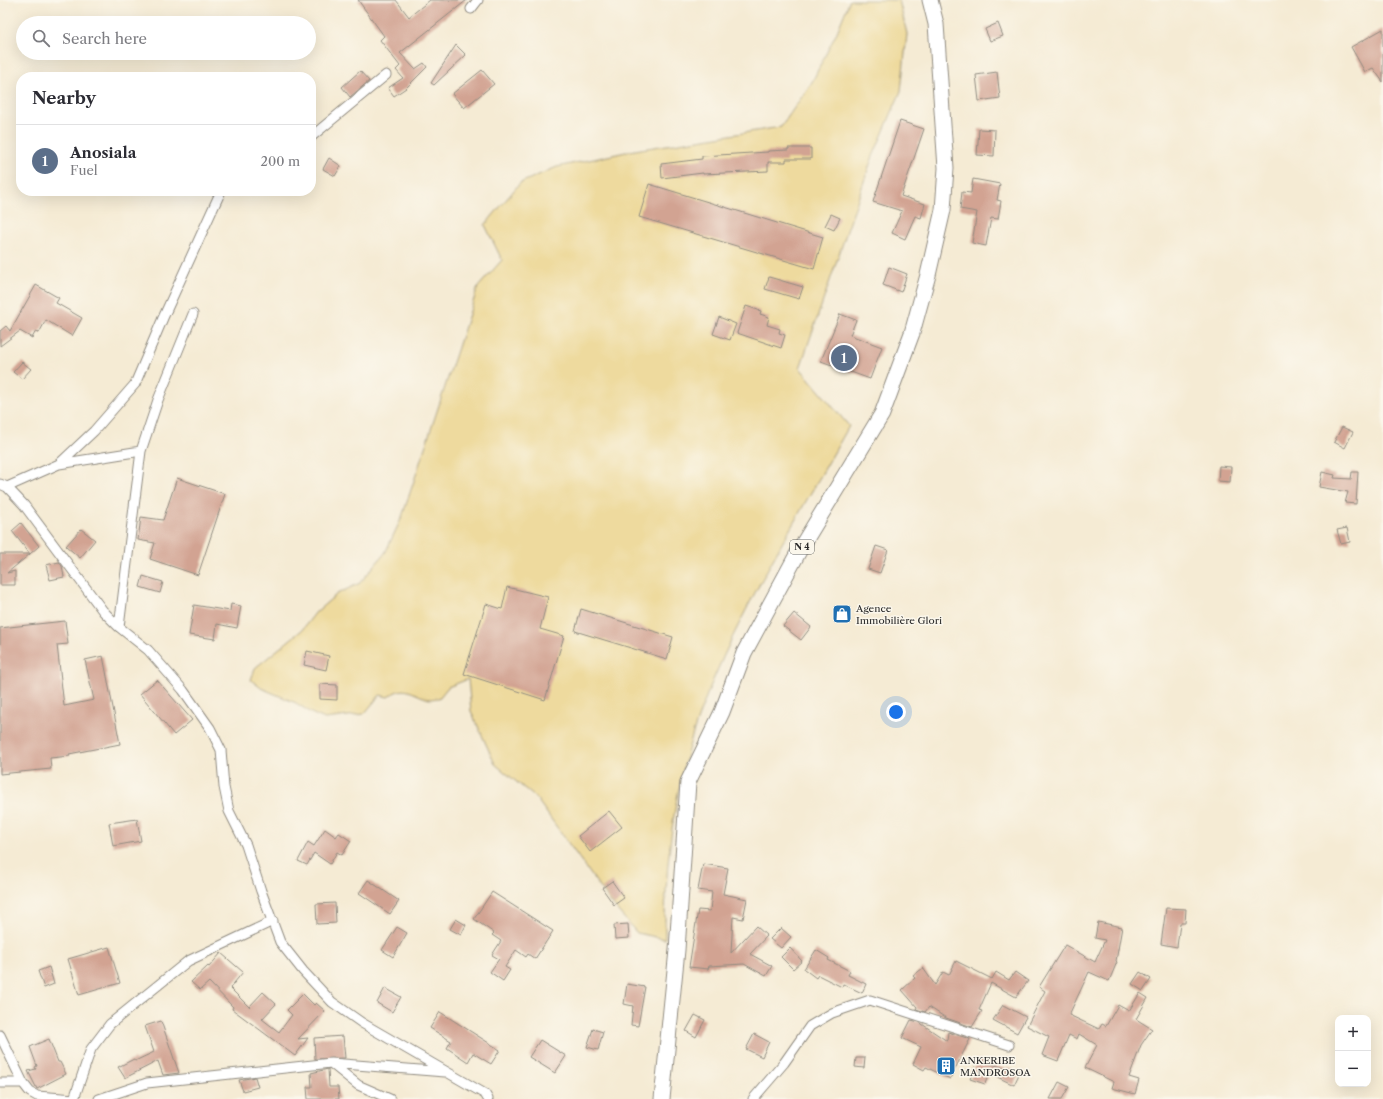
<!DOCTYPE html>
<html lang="en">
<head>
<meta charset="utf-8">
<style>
	:root { --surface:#fff; --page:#f2f2f3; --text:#2b2b33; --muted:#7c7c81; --line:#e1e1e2; --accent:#0b8043 }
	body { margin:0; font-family:"Libre Caslon Text",serif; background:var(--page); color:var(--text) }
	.controls { position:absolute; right:12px; bottom:12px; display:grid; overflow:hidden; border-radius:8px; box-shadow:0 4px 16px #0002 }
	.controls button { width:36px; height:36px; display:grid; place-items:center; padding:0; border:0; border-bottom:1px solid var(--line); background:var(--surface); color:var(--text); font:20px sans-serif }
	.you { position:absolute; left:896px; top:712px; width:14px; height:14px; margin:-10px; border:3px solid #fff; border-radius:50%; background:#1a73e8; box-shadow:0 0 0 6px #1a73e833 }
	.badge { display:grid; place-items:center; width:26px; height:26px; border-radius:50%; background:var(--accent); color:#fff; font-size:13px; font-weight:700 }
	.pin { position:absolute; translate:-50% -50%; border:2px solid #fff; box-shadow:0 1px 4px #0006 }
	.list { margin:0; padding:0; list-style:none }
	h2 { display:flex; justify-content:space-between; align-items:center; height:52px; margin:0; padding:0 16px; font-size:17px }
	h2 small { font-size:13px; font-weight:400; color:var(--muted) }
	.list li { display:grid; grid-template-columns:26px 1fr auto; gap:12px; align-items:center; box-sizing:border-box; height:72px; padding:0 16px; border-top:1px solid var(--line) }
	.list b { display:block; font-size:15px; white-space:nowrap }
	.list p { margin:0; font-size:13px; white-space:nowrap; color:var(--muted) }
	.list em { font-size:13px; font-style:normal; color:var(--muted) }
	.icon { flex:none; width:22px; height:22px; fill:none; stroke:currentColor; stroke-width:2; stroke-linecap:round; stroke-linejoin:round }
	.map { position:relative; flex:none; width:1383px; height:1099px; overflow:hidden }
	.search { position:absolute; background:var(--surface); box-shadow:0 4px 16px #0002; left:16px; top:16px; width:300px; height:44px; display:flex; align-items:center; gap:10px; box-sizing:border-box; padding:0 14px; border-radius:22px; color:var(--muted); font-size:15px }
	.panel { position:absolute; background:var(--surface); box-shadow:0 4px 16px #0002; left:16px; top:72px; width:300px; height:124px; border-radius:16px }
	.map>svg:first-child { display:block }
	.sand { fill:#eeda9e; stroke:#8c8264 }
	.building { fill:#d2a392 }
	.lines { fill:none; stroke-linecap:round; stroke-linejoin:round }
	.minor-casing { stroke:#908b80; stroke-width:11 }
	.primary-casing { stroke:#908b80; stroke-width:17 }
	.minor { stroke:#fff; stroke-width:9 }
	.primary { stroke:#fff; stroke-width:15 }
	.labels { text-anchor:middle; stroke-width:3; stroke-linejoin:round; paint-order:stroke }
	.shield { fill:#fbf7ec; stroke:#696865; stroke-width:1 }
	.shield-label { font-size:9px; font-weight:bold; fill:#2b2b2b }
	.poi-label { font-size:10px; fill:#2b2b2b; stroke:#fbf7ec; text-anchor:start }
</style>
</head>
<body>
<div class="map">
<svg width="1383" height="1099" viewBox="0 0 1383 1099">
	<rect width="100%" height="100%" fill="#fbf7ec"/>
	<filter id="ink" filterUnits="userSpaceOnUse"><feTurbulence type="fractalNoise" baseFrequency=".025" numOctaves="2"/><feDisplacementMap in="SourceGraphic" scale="8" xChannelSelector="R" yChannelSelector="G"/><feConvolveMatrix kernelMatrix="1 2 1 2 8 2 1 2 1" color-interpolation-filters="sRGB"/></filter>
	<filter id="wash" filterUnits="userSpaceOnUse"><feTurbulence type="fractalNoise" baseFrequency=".012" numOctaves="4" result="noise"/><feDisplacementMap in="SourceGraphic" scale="16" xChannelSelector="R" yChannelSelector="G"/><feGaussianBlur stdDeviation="0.9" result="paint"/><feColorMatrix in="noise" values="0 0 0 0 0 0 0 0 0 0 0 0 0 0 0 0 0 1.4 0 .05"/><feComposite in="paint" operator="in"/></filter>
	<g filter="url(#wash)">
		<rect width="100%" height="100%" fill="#f5ebd4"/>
		<!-- sand -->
		<path class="sand" d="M850,0h49l8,34 -6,57 -30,70 -71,207 49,58c-52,93 -110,184 -148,284 -26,69 -37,156 -36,229l-28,-6 -25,-29 -76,-106 -41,-34 -24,-53 -3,-32 -20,8 -9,11c-4,0 -9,2 -13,0 -15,-5 -22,-14 -38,-1l-8,-2 -16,19 -39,5 -12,-5 -17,-11 -35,-15 -10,-8 4,-12 47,-38 14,-18 21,-18 23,-11 25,-30 17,-36 76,-230 24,-27 -17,-35 35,-42 37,-16 78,-17 146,-23 31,-45 25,-50z"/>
		<g id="blocks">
			<!-- building -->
			<path class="building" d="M358,0h38l13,17 21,-17h37l-67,53 15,16 9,-6 3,4 -21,21 -12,8 -6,-8 15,-10 -7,-8 4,-4 -20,-26 4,-4z
				M998,23l5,13 -13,5 -5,-12z
				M1383,29v53l-10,-14 -8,4 -14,-25z
				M456,45l10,10 -32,30 -3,-2z
				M482,70l12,14 -30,24 -12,-14z
				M360,71l9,10 -19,16 -8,-10z
				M997,72l3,26 -21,3 -3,-26z
				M900,121l24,8 -23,67 24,8 -4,14 -6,-2 -10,23 -13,-6 10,-22 -29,-9z
				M979,129l16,1 -1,26 -17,-1z
				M788,148h23v11h-25v3h-18v9l-65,3v-1l-41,5 -1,-14 41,-5v-3l66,-4v-1l20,-1z
				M329,158l12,8 -6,10 -12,-7z
				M973,179l27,5 -3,16 4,1 -3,18 -7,-1 -5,28 -14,-3 5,-31 -17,-3 2,-17 9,1z
				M649,184l174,53 -9,32 -175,-52z
				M831,214l9,4 -6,12 -9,-4z
				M889,267l18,7 -6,18 -18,-7z
				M769,277l34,10 -4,12 -34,-10z
				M36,285l23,13 -3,5 26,15 -10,18 -26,-16 -7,13 -3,-2 -4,7 -12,-7 -20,15v-15l6,-5 4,5z
				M746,306l15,5 -1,3 9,3 -2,8 13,4 -1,4 6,2 -4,13 -44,-15z
				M840,314l16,6 -6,15 32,12 -12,32 -49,-18z
				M719,317l17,7 -6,16 -17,-6z
				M22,362l9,7 -9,10 -9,-7z
				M1342,427l11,5 -8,16 -11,-6z
				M1219,466l12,1 -1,15 -12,-1z
				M1322,472l13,3 -1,3 17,1 1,-7h6l-2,32 -11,-1 3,-11 -29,-5z
				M177,478l48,16 -27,81 -48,-16 5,-16 -17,-3 3,-23 22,3z
				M21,523l18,23 -9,8 -18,-23z
				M1347,528l3,14 -9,2 -4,-14z
				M81,529l14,11 -15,18 -14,-12z
				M876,546l12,4 -8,23 -12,-4z
				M0,554h30l-23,19 8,-2v14h-15z
				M59,562l3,4 2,11 -14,3 -4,-15z
				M143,576l20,6 -3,11 -20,-6z
				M507,587l41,10 -8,32 24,7 -19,64 -81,-26 22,-70 16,5z
				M231,604l10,2 -4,22 -20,-4 -2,15 -26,-4 5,-30 36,6z
				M581,609l92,28 -6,22 -92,-28z
				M794,613l17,14 -10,13 -18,-14z
				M65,621l3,23 -11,1 7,61 30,-6 -9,-40 18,-4 17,88 -51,10 1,2 -20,2 1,11 -51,5v-146z
				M307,651l22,5 -3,14 -22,-5z
				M157,680l35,40 -18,15 -34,-41z
				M320,684l17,1v15l-17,-1z
				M609,811l13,16 -32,25 -12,-16z
				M137,819l4,22 -28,5 -4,-23z
				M325,829l11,8 3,-4 12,8 -9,14 -5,-3 -7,12 -16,-11 -7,12 -9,-4 10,-19 6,4z
				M703,864l25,4 -5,26 24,5 -4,20 -10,-2 -2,36 25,-27 11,10 -17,18 22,12 -6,10 -22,-12 -35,2 -1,3 -19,-2 9,-57 12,1 2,-19 -14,-2z
				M368,880l31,21 -9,13 -31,-21z
				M612,881l12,17 -10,7 -12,-17z
				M492,892l61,39 -18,28 -7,-5 -2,3 -10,-7 -11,17 5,3 -7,11 -13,-9 9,-13 -7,-4 9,-14 -9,-6 2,-2 -20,-14z
				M335,903l1,20 -19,1 -1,-20z
				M1166,908l20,1 -1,14h-5l-3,24 -16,-3z
				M456,919l10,6 -5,10 -11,-6z
				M1098,922l24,5 -6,34 1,1 -8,19 -20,-9 -20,43 30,14 3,-5 4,2 12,-21 11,6 11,-18 8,5 -12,21 16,10 -11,16 -12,32 10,3 -4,14 -23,-6 2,-6 -29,-14 12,-23 -18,-11 -2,5 -8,-4 -11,26 -16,-6 7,-18 -22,-11 18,-35 -6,-4 26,-42 30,17 10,-22 -10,-2z
				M628,924l1,14 -14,1 -1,-14z
				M397,927l10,6 -14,24 -11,-7z
				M781,928l10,9 -10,11 -11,-9z
				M109,947l11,36 -41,12 -11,-36z
				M790,948l12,13 -9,8 -12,-12z
				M816,950l13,8 -1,2 22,11 -2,4 18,9 -4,9 -19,-9 -1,3 -24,-12 -2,3 -12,-9z
				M221,953l22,19 -13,16 19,19 14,-15 13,12 -14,15 17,13 13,-17 -5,-5 16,-16 11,11 2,-2 9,8 -27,28 10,-1 -13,18 -63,-47 1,-2 -24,-25 -9,8 -9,-8 17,-16 1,1z
				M956,961l36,18 4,-7 13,8 6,-8 13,9 -12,16 -25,-14 -12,27 3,1 -10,16 -26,-9 -17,-11 -4,5 -9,-3 1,-2 -15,-17 13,-12 -2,-2 10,-8 12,17 8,-13 6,3z
				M49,967l5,17 -10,4 -6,-17z
				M1140,972l11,7 -8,12 -11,-7z
				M627,984l18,3 -7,39 -7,-1 2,-19 -9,-2z
				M385,988l16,9 -9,15 -15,-9z
				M1003,1005l23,12 -9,16 -24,-13z
				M440,1012l60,38 -9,14 -18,-11 -5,9 -21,-14 4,-7 -21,-13z
				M695,1015l10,5 -9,17 -10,-6z
				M911,1020l8,2 28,19 1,-9 22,7 -20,40 -24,-12 -2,3 -11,-6 8,-17 -19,-9z
				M161,1021l18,52 -16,2 -5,-14 -33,17 -7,-11 16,-8 1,2 19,-9 -9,-26z
				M593,1029l10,3 -5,18 -11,-3z
				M754,1034l15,8 -7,15 -16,-8z
				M343,1036l2,22 -30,1 -1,-21z
				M49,1039l9,23h2l6,12 -29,15 -9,-18 8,-2 -1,-2 2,-1 -7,-19z
				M540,1040l26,16 -11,17 -26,-16z
				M856,1058h9l-1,10 -9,-1z
				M978,1059l28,10 1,-2 13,5 -6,13 -25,-12 -4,11 -15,-5z
				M328,1069l1,18h9l1,12h-31l-1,-12h5l-1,-14z
				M255,1077l3,10 -15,4 -4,-11z
				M1059,1082l10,5 -7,12h-12z"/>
		</g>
	</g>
	<g filter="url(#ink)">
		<use href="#blocks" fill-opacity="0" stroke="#908b80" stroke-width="1"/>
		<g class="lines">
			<!-- minor casing -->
			<g class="minor-casing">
				<path id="minor" d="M471,9l7,-9
					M311,137l75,-62
					M59,464l82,-13
					M0,484l7,3 17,18 79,106 16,16 29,23 35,40 27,38 11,22 3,37 5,24 17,34 15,46 19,51 23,29 29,31 30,21 123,71 3,5
					M7,487l52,-23 35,-33 41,-47 28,-66 58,-127
					M119,627l22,-176 17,-51 35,-86
					M0,1035l23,48h-23
					M332,1064l26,21 32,14
					M23,1083l7,9 7,4 38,3
					M74,1099l17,-50 19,-25 78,-63 85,-40
					M99,1099l48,-16 184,-20 114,9
					M753,1099l31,-36 26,-37 22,-13 38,-13 139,45"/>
			</g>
			<!-- primary casing -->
			<g class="primary-casing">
				<path id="primary" d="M662,1099l15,-149 11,-168 34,-70 22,-59 56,-104 82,-135 30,-81 16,-58 15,-65 3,-42 -10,-144 -6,-24"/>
			</g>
			<!-- minor -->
			<use href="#minor" class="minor"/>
			<!-- primary -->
			<use href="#primary" class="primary"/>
		</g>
	</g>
	<!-- icons -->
	<defs>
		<g id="shop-square" transform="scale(1)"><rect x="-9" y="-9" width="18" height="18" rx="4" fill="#1f6fb2" stroke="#fbf7ec"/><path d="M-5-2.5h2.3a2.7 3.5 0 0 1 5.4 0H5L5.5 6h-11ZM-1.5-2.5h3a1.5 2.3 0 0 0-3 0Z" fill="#fff"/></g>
		<g id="building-square" transform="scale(1)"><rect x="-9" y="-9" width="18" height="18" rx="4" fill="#1f6fb2" stroke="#fbf7ec"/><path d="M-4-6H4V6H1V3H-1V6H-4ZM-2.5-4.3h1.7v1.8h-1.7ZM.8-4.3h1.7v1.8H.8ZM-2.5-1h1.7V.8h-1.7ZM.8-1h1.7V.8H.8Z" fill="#fff"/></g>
	</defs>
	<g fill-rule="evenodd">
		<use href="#shop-square" x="842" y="614"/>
		<use href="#building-square" x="946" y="1066"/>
	</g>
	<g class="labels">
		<!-- shield labels -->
		<rect class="shield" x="790" y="540" width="24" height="14" rx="3"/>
		<g class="shield-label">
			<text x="802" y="550">N 4</text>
		</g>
		<!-- poi labels -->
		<g class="poi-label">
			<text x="856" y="612">Agence<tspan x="856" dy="12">Immobilière Glori</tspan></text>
			<text x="960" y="1064">ANKERIBE<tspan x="960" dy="12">MANDROSOA</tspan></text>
		</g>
	</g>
</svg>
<div class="controls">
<button>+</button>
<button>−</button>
</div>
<div class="you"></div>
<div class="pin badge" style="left:844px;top:358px;background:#5c6f8a">1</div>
<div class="search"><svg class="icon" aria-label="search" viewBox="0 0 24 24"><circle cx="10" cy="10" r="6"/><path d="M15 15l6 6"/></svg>Search here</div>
<section class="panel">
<h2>Nearby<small></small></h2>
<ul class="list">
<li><span class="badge" style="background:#5c6f8a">1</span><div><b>Anosiala</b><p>Fuel</p></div><em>200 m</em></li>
</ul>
</section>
</div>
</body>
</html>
